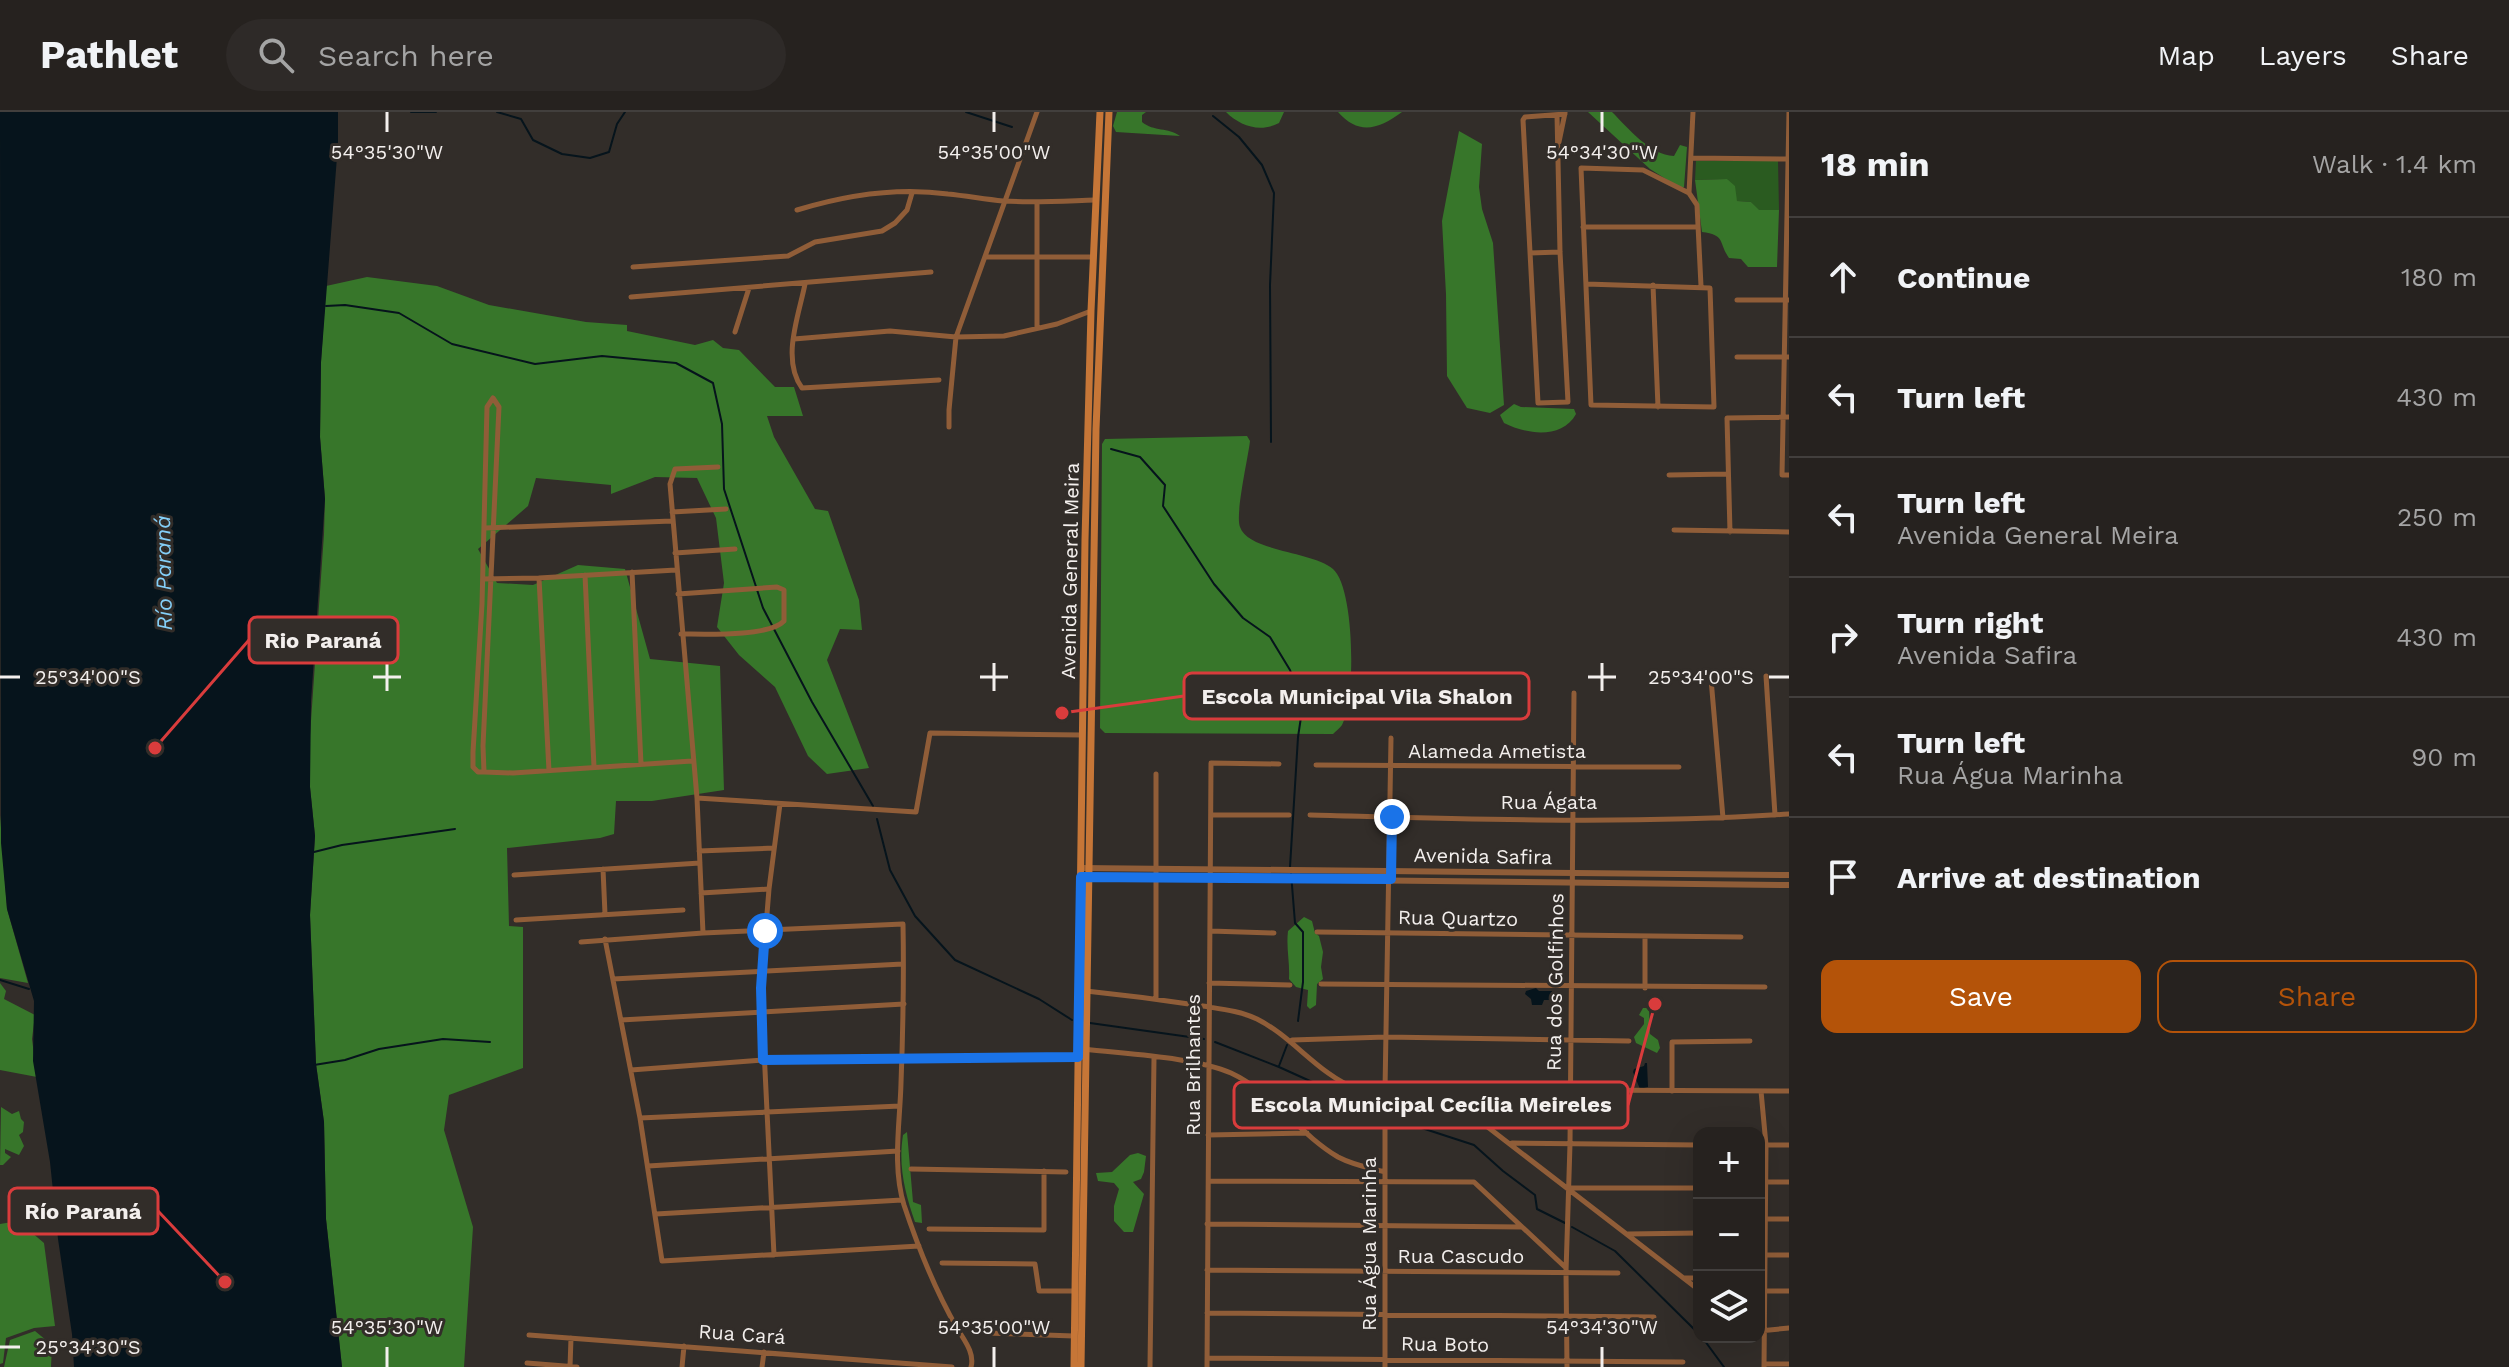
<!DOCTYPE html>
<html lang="en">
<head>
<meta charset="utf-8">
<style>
	:root { --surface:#26221f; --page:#2e2a28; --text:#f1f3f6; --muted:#a4a4a4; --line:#423f3d; --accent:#b45309 }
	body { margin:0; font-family:"Work Sans",sans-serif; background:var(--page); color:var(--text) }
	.controls { position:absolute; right:24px; bottom:24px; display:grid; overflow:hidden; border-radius:16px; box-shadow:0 8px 32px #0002 }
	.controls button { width:72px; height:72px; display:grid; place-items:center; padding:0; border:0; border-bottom:2px solid var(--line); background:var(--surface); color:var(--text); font:40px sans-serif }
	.stop { position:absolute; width:24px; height:24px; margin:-18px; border:6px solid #1a73e8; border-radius:50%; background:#fff }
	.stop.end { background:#1a73e8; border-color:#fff; box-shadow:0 2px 8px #0008 }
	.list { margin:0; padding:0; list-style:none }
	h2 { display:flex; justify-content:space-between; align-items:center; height:104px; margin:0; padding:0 32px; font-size:34px }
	h2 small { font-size:26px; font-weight:400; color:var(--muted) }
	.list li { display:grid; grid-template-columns:52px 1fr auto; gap:24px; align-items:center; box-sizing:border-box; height:120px; padding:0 32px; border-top:2px solid var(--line) }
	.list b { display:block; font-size:30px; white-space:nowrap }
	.list p { margin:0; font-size:26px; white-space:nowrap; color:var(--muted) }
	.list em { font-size:26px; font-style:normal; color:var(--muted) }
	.actions { display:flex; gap:16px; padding:24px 32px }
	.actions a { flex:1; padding:18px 0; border:2px solid var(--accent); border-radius:16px; text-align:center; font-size:28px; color:var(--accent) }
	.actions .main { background:var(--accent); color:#fff }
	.icon { flex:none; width:44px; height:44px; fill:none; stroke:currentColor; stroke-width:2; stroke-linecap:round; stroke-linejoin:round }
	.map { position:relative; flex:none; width:1789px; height:1255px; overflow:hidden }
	header { display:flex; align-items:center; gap:48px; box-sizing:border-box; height:112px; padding:0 40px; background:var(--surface); border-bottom:2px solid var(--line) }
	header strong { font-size:38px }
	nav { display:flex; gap:44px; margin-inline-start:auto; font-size:28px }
	.search { width:560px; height:72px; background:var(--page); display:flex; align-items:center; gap:20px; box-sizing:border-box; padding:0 28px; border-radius:44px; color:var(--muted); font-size:30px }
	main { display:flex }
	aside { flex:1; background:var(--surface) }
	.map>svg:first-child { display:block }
	.green { fill:#2a5b20 }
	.forest { fill:#37762a }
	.water { fill:#06141c }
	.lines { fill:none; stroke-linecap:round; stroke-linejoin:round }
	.stream { stroke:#06141c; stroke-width:2 }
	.minor { stroke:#905d38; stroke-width:5 }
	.tertiary { stroke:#905d38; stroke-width:6 }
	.secondary { stroke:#c67637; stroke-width:7 }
	.route { stroke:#1a73e8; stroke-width:10 }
	.ticks { fill:none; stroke:#f3efed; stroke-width:3 }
	.labels { text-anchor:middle; stroke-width:6; stroke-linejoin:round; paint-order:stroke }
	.street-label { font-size:20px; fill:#f3efed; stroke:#322d29 }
	.water-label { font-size:22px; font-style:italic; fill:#84cff8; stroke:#322d29 }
	.ticks-label { font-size:20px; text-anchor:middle; fill:#f3efed; stroke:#322d29; stroke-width:6; stroke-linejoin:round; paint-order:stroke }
	.leader { fill:none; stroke:#d93c3c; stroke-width:3 }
	.callout-dot { fill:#d93c3c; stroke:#322d29; stroke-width:3 }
	.callout { fill:#322d29; stroke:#d93c3c; stroke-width:3 }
	.callout-label { font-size:22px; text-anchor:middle; font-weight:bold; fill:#f3efed }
</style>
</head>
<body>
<header>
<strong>Pathlet</strong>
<div class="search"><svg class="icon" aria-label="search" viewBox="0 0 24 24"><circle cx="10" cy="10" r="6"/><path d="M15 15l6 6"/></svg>Search here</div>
<nav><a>Map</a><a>Layers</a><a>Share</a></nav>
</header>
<main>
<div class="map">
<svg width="1789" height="1255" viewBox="0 0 1789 1255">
	<rect width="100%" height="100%" fill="#322d29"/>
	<!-- green -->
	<path class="green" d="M1696,49h82l1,49h-21l-7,-8 -14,-1 -10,-22 -32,1z"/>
	<!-- forest -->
	<path class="forest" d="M1117,0h29l-4,3v7c12,10 26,5 38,14l-64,-4 -3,-6z
		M1226,0h58l-5,11c-19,10 -39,3 -53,-11z
		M1338,0h64c-23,17 -43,24 -64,0z
		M1588,0h24c16,16 38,43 62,44l6,-11 7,2 -3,40 -4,1 -30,-19z
		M1459,19l23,13 -3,43 3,22 11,34 11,162 -14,8 -23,-5 -20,-32 -1,-82 -4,-73z
		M1727,67l8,7 2,15 14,1 8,8h20l-2,57h-29l-7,-8 -12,-1c-11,-16 -3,-23 -27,-26l-7,-52z
		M367,165l70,9 52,19 97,17 41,3v6l68,14 18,-5 10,8 16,2 36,37h19l9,29h-36l7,21 41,72 13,2 31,89 3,30 -22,-1 -13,31 42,108 -42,6 -19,-18 -33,-69 -36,-32 -22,-28 7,-44 -8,-65 -19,-40 -42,-1 -44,17v-9l-75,-7 -8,28 -50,43 19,34 36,2 45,-20 47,4 25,90 70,7 4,124 -72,11h-36l-2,33 -14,4 -93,10 2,78 14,1v141l-74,27 -5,35 29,97 -9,140h-122l-16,-148 -2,-97 -8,-58 -6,-149 5,-79 -5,-49v-52l14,-201 1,-35 -5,-62 1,-75 5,-76z
		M1514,292l7,3 53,2 2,5c-14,26 -51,20 -72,9l-4,-8z
		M1247,324l3,5c-2,18 -15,73 -10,86 9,25 72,24 93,42 22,19 23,132 9,156 -2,3 -6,6 -9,9l-228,-1 -5,-5 2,-284 3,-5z
		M0,703l7,94 21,74 -28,-5z
		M1304,805l8,4 3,12 4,3 4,16 -2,15 2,12 -6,5 -1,21 -6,4 -3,-3 1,-16 -12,-3 -7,-8c1,-17 -3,-31 -1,-48z
		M0,871l6,8 -2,8 31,16 -3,24 5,38 -37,-7z
		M1643,896h6l1,26 8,6 2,8 -3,5 -21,-10 -2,-6 10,-13v-6l-5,-3z
		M1,995l11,7 7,-3 2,8 3,3 -1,10 -4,3 5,11 -5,9 -14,-6v4l6,4 -8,8h-3z
		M907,1020l6,70 8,3 1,18 -7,-1c-10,-29 -17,-56 -12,-87z
		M1138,1041l8,3 -2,16 -3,7 -8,3 11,12 -11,38h-9l-10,-11v-15l5,-17 -5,-6 -16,-2 -2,-8 16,-1 18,-17z
		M18,1109l26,22 11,83 -21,2 -28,10 -3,25 -3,1v-140z
		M35,1219l17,14 -1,22h-47l6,-27z"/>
	<!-- water -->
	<path class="water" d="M0,0h338v32l-17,218 -1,75 5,62 -14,202 -1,86 5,49 -5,79 6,149 8,58 2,97 16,148h-268l-2,-33 -14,-95 -8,-77 -17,-101 1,-60 -27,-92 -6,-66z
		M1536,876l3,3h13l-2,9h-6l-2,5h-10l-1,-6 -6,-5 1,-3z
		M1645,951h2l1,24 -8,2 -7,-17 1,-3 10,-3z"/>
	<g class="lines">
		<!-- stream -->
		<path class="stream" d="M411,0h25
			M497,0l24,7 12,21 29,14 28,4 19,-6 8,-28 8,-12
			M966,0l46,15
			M1213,4l26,21 23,28 12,28 -4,92 1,157
			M326,194l19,-1 54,8 53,31 83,20 67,-8 74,7 37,20 9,41 2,65 39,119 49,94 61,104
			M1111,337l29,8 25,28 -2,21 51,78 29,34 27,19 20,33 13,34 -5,33 -8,130
			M877,707l13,51 25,46 40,44 84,39 33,21
			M314,740l28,-7 113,-16
			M1291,761l4,50 8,9v50l-5,39
			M0,868l29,9
			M1090,911l114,16
			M1215,930l64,25 102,46
			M314,953l31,-5 34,-11 64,-10 47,3
			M1279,954l8,-21
			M1391,1006l83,27 29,26 32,24 2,14 28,14
			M1572,1115l43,24 84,83
			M1702,1225l22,30"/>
		<!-- minor -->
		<path class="minor" d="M1693,0l-4,81 8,12 4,81
			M1789,0l-7,363h7
			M1557,3l3,137 8,150 -30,1 -15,-283 2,-3 40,-3
			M1559,30l6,-29
			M1692,46l97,1
			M1037,90v126
			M797,98c49,-15 100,-23 151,-16 19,2 36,5 55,7 31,2 61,0 92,-1
			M1583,115h115
			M1530,141l30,-1
			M985,145h108
			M633,155l155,-11 27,-14 67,-11 13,-8 12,-13 5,-17
			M805,172c-6,31 -24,75 -3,104l137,-8
			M1586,172l124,4 4,119 -123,-2 -10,-237 62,2 46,23
			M1653,173l5,122
			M631,185l300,-25
			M1737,188h52
			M735,220l14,-44
			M794,227l96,-8 66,6 48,-1 53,-12 34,-13
			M1737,245h52
			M493,286l6,9 -16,339 1,26h-6l-5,-5v-15l9,-148 5,-197z
			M949,315v-17l7,-73 81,-225
			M1669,363l59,-1
			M672,400l54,-3
			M485,416l187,-7
			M1674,418l115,2
			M1730,420l-3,-114 62,-1
			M675,441l60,-4
			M632,460l9,192
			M585,463l9,192
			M483,467l56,-1
			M678,482l99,-7 7,3v31c-15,16 -80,13 -103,13
			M1766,564l9,139
			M1711,567l12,139
			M1316,653l363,2
			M549,659l-10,-193 137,-8
			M484,660l29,1 179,-12
			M1156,662v224
			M697,686l219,14 14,-79 152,2
			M1211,703h78
			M1310,703c159,4 320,10 479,-1
			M699,739l75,-3
			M603,757l2,45
			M514,763l186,-12
			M701,781l68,-4
			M516,808l167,-10
			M1210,819l64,2
			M1317,820l424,5
			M703,821l-6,-135 -27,-314 5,-15 43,-2
			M1645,824v52
			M605,827l35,179 22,143 257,-15
			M581,830l122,-9 200,-9c1,53 0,106 -2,159 -1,40 -9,83 3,122 14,42 31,85 53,123 7,12 18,25 14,39
			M613,867l290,-15
			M1209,871l81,2
			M1321,872l444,3
			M1086,879c39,4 78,9 117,15 18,3 37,5 54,13 36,18 62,56 100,70l432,2
			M621,908l283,-16
			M1292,928l94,-3 243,4
			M1084,937c41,5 111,8 147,24 41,19 68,61 107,84 15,8 31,11 47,15
			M631,958l132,-10 322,-3
			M1441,979l258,199
			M1672,979v-49l78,-1
			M1761,979l5,54 -2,222
			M640,1006l260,-12
			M1208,1023l99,-2
			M1512,1031l187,2
			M1759,1033h30
			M648,1054l250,-15
			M911,1057l155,3
			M1209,1069l265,1 91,85
			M1765,1070h24
			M1569,1076h130
			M656,1102l246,-14
			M1765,1107h24
			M1207,1112l315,3
			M929,1117l115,1v-59
			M1628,1122l71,-1
			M774,1143l-13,-267 8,-99 11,-85
			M1765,1143h24
			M942,1151l93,1 4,27h35
			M1207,1158l411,3
			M1684,1166h15
			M1765,1179h24
			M1207,1201l447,4
			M1759,1219l30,-3
			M986,1221l88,3
			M529,1223l423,32
			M1207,1246l476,4
			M527,1251l50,4
			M1764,1252h25
			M570,1255l1,-29
			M682,1255l2,-21
			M762,1255l2,-15
			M1150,1255l4,-309
			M1207,1255l4,-604 68,1
			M1385,1255v-277l6,-352
			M1567,1255l-1,-95 4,-128 4,-451"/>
		<!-- tertiary -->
		<path class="tertiary" d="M1081,756l708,7
			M1081,765l708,8"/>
		<!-- secondary -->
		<path class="secondary" d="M1074,1255l11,-827 6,-229 9,-199
			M1081,1255l15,-938 13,-317"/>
	</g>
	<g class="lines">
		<!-- route -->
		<path class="route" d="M765,819l-4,57 2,72 315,-3 3,-180 310,2 1,-62"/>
	</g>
	<!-- ticks -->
	<path class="ticks" d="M387,0v20M994,0v20M1602,0v20M387,551v28M994,551v28M1602,551v28M0,565h20M373,565h28M980,565h28M1588,565h28M1769,565h20M0,1235h20M387,1235v20M994,1235v20M1602,1235v20"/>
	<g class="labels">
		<!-- street labels -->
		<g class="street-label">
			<text transform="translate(1070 459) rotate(-89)" y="7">Avenida General Meira</text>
			<text x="1497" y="646">Alameda Ametista</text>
			<text x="1549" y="697">Rua Ágata</text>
			<text transform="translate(1483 744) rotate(1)" y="7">Avenida Safira</text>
			<text transform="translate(1458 806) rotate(1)" y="7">Rua Quartzo</text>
			<text transform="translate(1555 870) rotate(-89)" y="7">Rua dos Golfinhos</text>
			<text transform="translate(1193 953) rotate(-90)" y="7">Rua Brilhantes</text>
			<text transform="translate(1369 1132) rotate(-90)" y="7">Rua Água Marinha</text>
			<text x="1461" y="1151">Rua Cascudo</text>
			<text transform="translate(742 1222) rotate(4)" y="7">Rua Cará</text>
			<text transform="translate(1445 1232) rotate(1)" y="7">Rua Boto</text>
		</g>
		<!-- water labels -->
		<g class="water-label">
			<text transform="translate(163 461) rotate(-91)" y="8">Río Paraná</text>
		</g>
	</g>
	<g class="ticks-label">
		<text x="387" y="47">54°35'30"W</text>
		<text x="994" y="47">54°35'00"W</text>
		<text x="1602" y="47">54°34'30"W</text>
		<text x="88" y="572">25°34'00"S</text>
		<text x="1701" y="572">25°34'00"S</text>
		<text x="387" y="1222">54°35'30"W</text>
		<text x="994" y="1222">54°35'00"W</text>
		<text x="1602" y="1222">54°34'30"W</text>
		<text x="88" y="1242">25°34'30"S</text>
	</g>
	<!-- callouts -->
	<path class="leader" d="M155 636L249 528M1062 601L1184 584M1655 892L1628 993M225 1170L158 1099"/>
	<g class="callout-dot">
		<circle cx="155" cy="636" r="8"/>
		<circle cx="1062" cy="601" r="8"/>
		<circle cx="1655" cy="892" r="8"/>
		<circle cx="225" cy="1170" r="8"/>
	</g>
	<g class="callout">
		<rect x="249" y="505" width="149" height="46" rx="8"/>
		<rect x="1184" y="561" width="345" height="46" rx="8"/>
		<rect x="1234" y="970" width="394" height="46" rx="8"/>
		<rect x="9" y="1076" width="149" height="46" rx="8"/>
	</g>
	<g class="callout-label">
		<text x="323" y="536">Rio Paraná</text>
		<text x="1357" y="592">Escola Municipal Vila Shalon</text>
		<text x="1431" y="1000">Escola Municipal Cecília Meireles</text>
		<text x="83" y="1107">Río Paraná</text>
	</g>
</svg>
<div class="controls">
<button>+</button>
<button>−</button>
<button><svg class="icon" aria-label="layers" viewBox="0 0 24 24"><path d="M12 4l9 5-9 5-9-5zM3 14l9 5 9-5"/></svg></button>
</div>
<div class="stop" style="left:765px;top:819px"></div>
<div class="stop end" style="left:1392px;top:705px"></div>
</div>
<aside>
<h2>18 min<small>Walk · 1.4 km</small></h2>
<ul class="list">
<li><svg class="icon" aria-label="ahead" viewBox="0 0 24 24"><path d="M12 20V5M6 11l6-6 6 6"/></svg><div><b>Continue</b></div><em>180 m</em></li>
<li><svg class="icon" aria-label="left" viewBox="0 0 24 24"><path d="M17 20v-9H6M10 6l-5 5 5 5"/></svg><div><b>Turn left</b></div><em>430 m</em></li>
<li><svg class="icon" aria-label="left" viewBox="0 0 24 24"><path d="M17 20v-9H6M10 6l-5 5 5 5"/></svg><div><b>Turn left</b><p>Avenida General Meira</p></div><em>250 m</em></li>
<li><svg class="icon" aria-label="right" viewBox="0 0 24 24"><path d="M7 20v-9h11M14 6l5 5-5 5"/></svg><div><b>Turn right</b><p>Avenida Safira</p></div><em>430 m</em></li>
<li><svg class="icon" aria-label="left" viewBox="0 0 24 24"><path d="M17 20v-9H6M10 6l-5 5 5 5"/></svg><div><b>Turn left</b><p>Rua Água Marinha</p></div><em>90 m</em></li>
<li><svg class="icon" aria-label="arrive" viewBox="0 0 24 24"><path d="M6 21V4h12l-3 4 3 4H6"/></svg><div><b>Arrive at destination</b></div></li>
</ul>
<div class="actions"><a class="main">Save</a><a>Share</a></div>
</aside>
</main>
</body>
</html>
